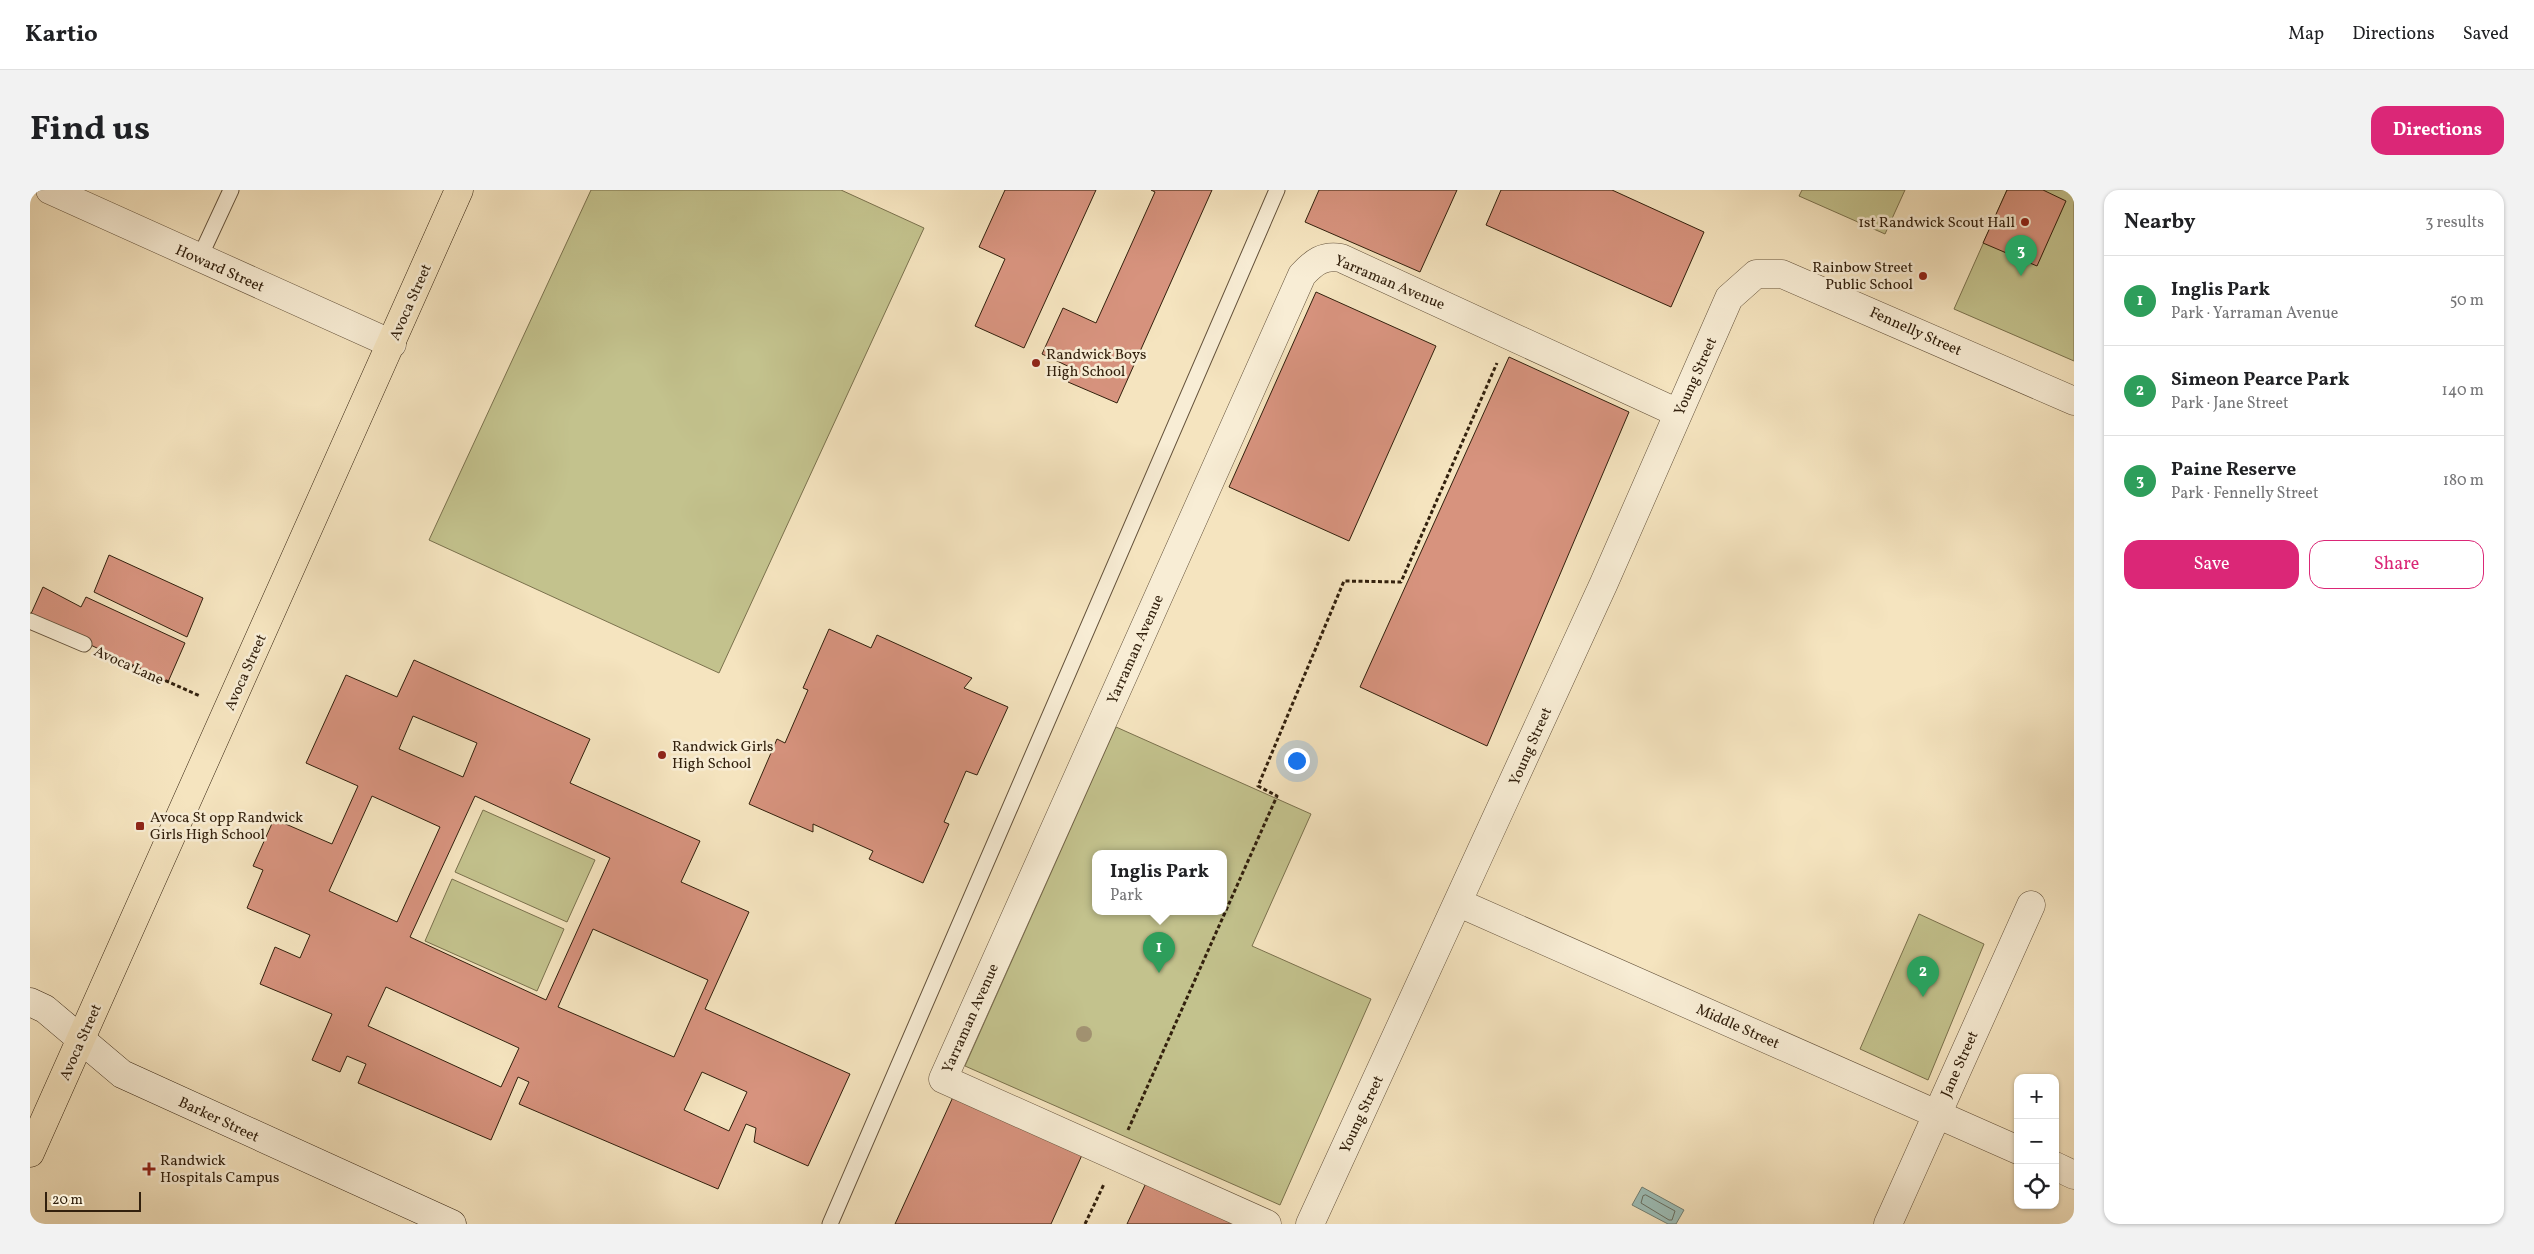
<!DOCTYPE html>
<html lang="en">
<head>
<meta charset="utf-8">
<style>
	:root { --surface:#fff; --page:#f2f2f2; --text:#202124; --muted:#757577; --line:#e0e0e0; --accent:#db2777 }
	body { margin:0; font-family:Vollkorn,serif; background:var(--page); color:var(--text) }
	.controls { position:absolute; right:15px; bottom:15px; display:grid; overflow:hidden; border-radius:10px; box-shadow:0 1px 4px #0004 }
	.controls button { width:45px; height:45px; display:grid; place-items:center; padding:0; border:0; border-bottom:1px solid var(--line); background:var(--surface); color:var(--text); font:25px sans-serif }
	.scale { position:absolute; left:15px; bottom:12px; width:96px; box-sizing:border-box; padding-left:5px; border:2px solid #32200d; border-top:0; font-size:14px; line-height:18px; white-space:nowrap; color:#32200d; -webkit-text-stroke:4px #f8edd5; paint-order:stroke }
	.you { position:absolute; left:1266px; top:570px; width:18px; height:18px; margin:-12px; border:4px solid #fff; border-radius:50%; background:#1a73e8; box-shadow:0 0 0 8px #1a73e833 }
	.badge { display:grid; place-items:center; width:32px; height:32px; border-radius:50%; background:var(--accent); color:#fff; font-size:16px; font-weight:700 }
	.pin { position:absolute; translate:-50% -41px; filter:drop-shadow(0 1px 2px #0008) }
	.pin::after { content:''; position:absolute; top:26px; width:18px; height:15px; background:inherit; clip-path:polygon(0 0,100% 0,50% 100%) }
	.popup { position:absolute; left:1062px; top:660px; width:135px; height:65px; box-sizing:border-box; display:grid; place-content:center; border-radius:10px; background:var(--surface); filter:drop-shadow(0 1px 4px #0005); font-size:16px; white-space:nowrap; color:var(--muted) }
	.popup b { font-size:19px; color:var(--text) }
	.popup::after { content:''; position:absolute; left:50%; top:100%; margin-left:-10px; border:10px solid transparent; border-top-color:var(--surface) }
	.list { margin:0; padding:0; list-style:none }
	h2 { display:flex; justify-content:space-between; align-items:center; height:65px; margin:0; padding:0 20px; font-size:21px }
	h2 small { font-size:16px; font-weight:400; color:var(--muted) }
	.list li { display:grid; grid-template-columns:32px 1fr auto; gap:15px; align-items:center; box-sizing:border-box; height:90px; padding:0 20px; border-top:1px solid var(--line) }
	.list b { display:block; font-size:19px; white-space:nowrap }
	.list p { margin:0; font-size:16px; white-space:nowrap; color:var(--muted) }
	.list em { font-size:16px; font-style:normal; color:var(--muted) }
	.actions { display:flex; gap:10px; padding:15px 20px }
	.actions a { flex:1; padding:11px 0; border:1px solid var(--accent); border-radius:15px; text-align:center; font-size:18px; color:var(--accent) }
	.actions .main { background:var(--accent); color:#fff }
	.icon { flex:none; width:28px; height:28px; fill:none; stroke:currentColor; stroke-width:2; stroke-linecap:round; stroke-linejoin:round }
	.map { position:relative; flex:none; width:2044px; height:1034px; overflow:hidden; border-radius:15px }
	header { display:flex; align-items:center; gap:30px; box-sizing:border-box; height:70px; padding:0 25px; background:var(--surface); border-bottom:1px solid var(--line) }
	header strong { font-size:24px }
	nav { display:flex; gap:28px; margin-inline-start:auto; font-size:18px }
	.intro { display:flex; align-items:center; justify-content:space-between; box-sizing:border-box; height:120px; padding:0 30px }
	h1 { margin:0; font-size:35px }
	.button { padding:12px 22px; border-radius:15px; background:var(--accent); color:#fff; font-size:18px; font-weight:700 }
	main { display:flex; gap:30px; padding:0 30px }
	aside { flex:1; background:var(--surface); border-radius:15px; box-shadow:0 1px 4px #0004 }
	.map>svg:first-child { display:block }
	.green { fill:#c3c28d; stroke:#7a714d; fill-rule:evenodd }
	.water { fill:#9dbeb7; stroke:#727f73 }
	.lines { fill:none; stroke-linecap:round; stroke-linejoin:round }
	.shore { stroke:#686f62; stroke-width:1 }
	.building { fill:#d7937e; stroke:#32200d; fill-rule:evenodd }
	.lane-casing { stroke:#63513a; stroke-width:17 }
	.street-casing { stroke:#63513a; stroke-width:29 }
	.secondary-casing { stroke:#32200d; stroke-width:29 }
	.primary-casing { stroke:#32200d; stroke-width:29 }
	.path { stroke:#32200d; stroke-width:3; stroke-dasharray:4 2.5; stroke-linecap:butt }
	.lane { stroke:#f8edd5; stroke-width:15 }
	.street { stroke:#f8edd5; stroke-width:28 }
	.secondary { stroke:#f8edd5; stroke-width:28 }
	.primary { stroke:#f5e4bf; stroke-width:28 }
	.tree { fill:#a29372 }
	.poi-dot { fill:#8f2418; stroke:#f8edd5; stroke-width:2 }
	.labels { text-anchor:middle; stroke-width:5; stroke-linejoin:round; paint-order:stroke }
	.poi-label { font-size:15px; fill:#32200d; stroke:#f8edd5; text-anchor:start }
	.street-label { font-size:15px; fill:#32200d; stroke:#f8edd5 }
</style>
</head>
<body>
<header>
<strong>Kartio</strong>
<nav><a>Map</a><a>Directions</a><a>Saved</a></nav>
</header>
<div class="intro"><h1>Find us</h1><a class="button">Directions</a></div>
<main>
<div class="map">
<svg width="2044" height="1034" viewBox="0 0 2044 1034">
	<rect width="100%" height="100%" fill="#f5e4bf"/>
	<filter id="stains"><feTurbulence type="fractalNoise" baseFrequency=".004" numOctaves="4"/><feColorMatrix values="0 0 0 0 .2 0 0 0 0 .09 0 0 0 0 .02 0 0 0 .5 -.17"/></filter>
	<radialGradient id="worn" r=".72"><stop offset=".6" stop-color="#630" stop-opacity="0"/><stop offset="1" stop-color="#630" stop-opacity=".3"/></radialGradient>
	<!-- green -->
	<path class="green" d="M561,0h250l83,38 -205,445 -290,-133z
		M1772,0h103l-20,44 -86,-38z
		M1977,0h67v171l-120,-52z
		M1086,537l195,87 -59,132 119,53 -91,206 -315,-139zM1065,664h128v58h-128z
		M453,620l112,50 -28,62 -112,-50z
		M422,689l112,50 -27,62 -112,-50z
		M1889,724l65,30 -56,136 -68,-31z"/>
	<!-- water -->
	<path class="water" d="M1612,997l42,23 -8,14h-8l-36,-19z"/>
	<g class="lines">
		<!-- shore -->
		<path class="shore" d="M1616,1005l29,16 -3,9h-3l-28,-17 2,-7z"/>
	</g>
	<!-- building -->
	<path class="building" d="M975,0h91l-72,158 -49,-22 30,-67 -26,-12z
		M1121,0h61l-95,213 -49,-21 6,-13 -32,-15 21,-46 33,15 59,-131z
		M1289,0h138l-37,82 -115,-50z
		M1471,0h111l92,42 -33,75 -185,-82z
		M1977,0h36l23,11 -29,65 -54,-23z
		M1286,102l120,54 -87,195 -120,-54z
		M1479,167l120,55 -142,334 -127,-59z
		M79,365l94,43 -16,39 -93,-45z
		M13,397l38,20 5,-10 99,46 -17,39 -138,-66z
		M799,439l42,19 6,-13 95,43 -8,10 44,19 -31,68 -11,-4 -22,51 5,2 -26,59 -54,-24 4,-8 -60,-27v8l-64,-28 28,-65 8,4 23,-53 -5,-2z
		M384,470l176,79 -20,44 130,58 -19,41 68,30 -44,97 145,65 -42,92 -54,-24 2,-14 -10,-4 -28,65 -199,-85 10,-22 -11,-5 -27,63 -133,-57 8,-19 -19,-8 -7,16 -28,-12 20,-46 -72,-30 15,-37 25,11 10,-23 -63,-27 16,-38 -10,-4 21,-47 58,25 26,-58 -52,-23 40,-88 51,22zM383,526l64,27 -14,34 -64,-28zM342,606l68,31 -43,95 -68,-31zM445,606l135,62 -64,142 -136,-63zM563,739l115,51 -34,77 -116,-50zM356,797l133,61 -18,39 -133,-61zM672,882l45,20 -18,39 -45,-21z
		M923,907l129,58 -31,69h-156z
		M1116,993l90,41h-109z"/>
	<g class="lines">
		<!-- lane casing -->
		<g class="lane-casing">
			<path id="lane" d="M169,69l32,-69
				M0,431l54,23
				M800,1034l447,-1034"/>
		</g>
		<!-- street casing -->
		<g class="street-casing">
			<path id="street" d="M20,0l342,154
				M1429,713l559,247
				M2025,976l19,9
				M1237,1034l-324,-145 359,-804c12,-13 21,-20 39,-17l337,155
				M1280,1034l294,-641 125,-285 27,-24h26l292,127
				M1858,1034l143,-319"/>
		</g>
		<!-- secondary casing -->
		<g class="secondary-casing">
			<path id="secondary" d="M0,812l15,7 77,65 330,150"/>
		</g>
		<!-- primary casing -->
		<g class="primary-casing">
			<path id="primary" d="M0,963l429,-963"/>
		</g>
		<!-- path -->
		<path class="path" d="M76,464l94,42
			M1098,940l149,-334 -19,-10 86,-205 57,1 96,-219
			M1055,1034l19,-40"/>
		<!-- lane -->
		<use href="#lane" class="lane"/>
		<!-- street -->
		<use href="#street" class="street"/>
		<!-- secondary -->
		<use href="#secondary" class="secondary"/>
		<!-- primary -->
		<use href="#primary" class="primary"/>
	</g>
	<!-- trees -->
	<circle class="tree" cx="1054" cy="844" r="8"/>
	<!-- markers -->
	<g class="poi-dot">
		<circle cx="1995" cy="32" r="5"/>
		<circle cx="1893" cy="86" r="5"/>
		<circle cx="1006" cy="173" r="5"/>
		<circle cx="632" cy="565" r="5"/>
		<rect x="105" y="631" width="10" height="10" rx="2.5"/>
		<path d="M116.5 971.5h5v5h5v5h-5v5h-5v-5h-5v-5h5z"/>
	</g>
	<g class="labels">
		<!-- poi labels -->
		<g class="poi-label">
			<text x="1985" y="37" text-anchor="end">1st Randwick Scout Hall</text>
			<text x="1883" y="82" text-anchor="end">Rainbow Street<tspan x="1883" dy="17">Public School</tspan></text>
			<text x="1016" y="169">Randwick Boys<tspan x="1016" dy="17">High School</tspan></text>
			<text x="642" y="561">Randwick Girls<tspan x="642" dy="17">High School</tspan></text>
			<text x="120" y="632">Avoca St opp Randwick<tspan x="120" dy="17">Girls High School</tspan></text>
			<text x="130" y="975">Randwick<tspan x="130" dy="17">Hospitals Campus</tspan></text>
		</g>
		<!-- street labels -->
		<g class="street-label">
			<text transform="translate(190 78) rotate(24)" y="5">Howard Street</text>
			<text transform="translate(1360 92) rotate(23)" y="5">Yarraman Avenue</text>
			<text transform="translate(380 112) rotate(-66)" y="5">Avoca Street</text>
			<text transform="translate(1886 141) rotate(24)" y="5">Fennelly Street</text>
			<text transform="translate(1665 186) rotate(-66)" y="5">Young Street</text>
			<text transform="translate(1105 459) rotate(-66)" y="5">Yarraman Avenue</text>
			<text transform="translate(99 475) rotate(24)" y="5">Avoca Lane</text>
			<text transform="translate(215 482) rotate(-66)" y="5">Avoca Street</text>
			<text transform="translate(1500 556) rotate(-66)" y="5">Young Street</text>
			<text transform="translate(940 828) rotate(-66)" y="5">Yarraman Avenue</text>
			<text transform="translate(1708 836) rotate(24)" y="5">Middle Street</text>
			<text transform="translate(50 852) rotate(-66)" y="5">Avoca Street</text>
			<text transform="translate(1929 874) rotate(-66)" y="5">Jane Street</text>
			<text transform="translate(1331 924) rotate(-65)" y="5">Young Street</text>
			<text transform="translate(189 929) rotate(25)" y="5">Barker Street</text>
		</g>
	</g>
	<rect width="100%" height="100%" filter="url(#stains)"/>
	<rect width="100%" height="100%" fill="url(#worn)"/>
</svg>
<div class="controls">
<button>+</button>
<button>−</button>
<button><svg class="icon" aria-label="locate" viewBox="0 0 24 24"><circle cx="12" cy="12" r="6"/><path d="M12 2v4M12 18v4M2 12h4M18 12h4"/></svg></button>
</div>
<div class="scale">20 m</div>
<div class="you"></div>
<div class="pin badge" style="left:1129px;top:783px;background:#2e9e5b">1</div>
<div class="popup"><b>Inglis Park</b>Park</div>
<div class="pin badge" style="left:1893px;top:807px;background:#2e9e5b">2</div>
<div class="pin badge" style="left:1991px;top:86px;background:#2e9e5b">3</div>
</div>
<aside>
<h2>Nearby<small>3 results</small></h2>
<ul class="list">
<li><span class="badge" style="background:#2e9e5b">1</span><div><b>Inglis Park</b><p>Park · Yarraman Avenue</p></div><em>50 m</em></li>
<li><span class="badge" style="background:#2e9e5b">2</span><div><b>Simeon Pearce Park</b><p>Park · Jane Street</p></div><em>140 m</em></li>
<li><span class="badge" style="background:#2e9e5b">3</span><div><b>Paine Reserve</b><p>Park · Fennelly Street</p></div><em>180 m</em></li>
</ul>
<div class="actions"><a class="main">Save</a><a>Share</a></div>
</aside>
</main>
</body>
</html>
